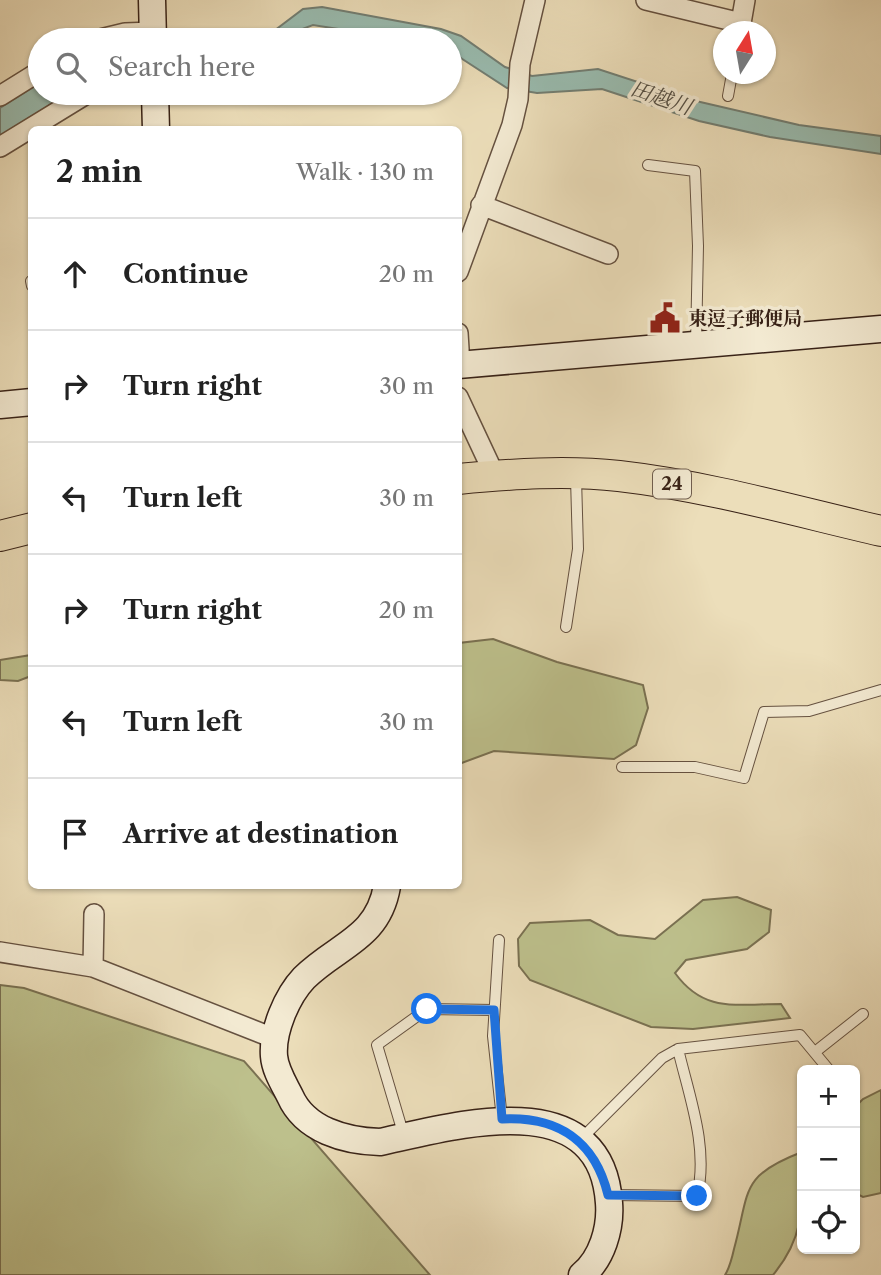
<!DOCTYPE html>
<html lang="en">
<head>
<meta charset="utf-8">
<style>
	:root { --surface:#fff; --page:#f6f6f6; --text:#222; --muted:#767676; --line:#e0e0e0 }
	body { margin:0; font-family:"Libre Caslon Text","Noto Serif JP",serif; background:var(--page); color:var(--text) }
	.controls { position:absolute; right:21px; bottom:21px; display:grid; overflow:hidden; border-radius:10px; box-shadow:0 2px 5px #0004 }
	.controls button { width:63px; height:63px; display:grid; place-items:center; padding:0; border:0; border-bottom:2px solid var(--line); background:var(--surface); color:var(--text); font:35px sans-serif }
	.compass { position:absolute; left:713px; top:21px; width:63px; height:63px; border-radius:50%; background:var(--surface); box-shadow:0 2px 5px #0004; rotate:11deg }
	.stop { position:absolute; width:21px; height:21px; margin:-16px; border:5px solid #1a73e8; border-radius:50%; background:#fff }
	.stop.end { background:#1a73e8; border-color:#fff; box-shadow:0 2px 7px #0008 }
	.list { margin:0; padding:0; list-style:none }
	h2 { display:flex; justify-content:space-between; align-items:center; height:91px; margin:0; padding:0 28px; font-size:30px }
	h2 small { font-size:23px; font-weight:400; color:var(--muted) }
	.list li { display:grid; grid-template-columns:46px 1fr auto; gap:21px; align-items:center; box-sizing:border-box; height:112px; padding:0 28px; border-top:2px solid var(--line) }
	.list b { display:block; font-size:26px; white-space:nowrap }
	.list em { font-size:23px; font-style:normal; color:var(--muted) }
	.icon { flex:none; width:38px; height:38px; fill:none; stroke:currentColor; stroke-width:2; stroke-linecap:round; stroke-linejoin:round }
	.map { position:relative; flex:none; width:881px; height:1275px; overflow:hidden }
	.search { position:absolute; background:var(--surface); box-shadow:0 2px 5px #0004; left:28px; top:28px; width:434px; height:77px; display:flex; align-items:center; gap:18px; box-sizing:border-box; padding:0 24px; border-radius:38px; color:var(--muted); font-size:26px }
	.panel { position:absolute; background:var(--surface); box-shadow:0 2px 5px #0004; left:28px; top:126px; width:434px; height:763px; border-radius:10px }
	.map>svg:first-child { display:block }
	.green { fill:#bdc08c; stroke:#7a7152; stroke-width:2 }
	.water { fill:#99bcb0; stroke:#727e73; stroke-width:2 }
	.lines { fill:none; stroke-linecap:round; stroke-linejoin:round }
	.lane-casing { stroke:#655140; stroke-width:12 }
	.street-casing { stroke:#655140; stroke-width:22 }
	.secondary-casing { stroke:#382217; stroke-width:29 }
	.primary-casing { stroke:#382217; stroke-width:32 }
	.lane { stroke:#f3ead2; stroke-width:10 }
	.street { stroke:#f3ead2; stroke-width:19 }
	.secondary { stroke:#f3ead2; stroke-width:26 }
	.primary { stroke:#ecdeba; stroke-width:30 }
	.route { stroke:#1a73e8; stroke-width:9 }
	.labels { text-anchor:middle; stroke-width:7; stroke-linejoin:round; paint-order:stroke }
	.shield { fill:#f3ead2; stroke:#705e4f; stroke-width:2 }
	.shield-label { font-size:18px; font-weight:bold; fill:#382217 }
	.poi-label { font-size:19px; font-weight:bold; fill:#382217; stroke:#f3ead2; text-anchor:start }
	.water-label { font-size:21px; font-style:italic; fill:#555045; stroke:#f3ead2 }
</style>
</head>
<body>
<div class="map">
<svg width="881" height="1275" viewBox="0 0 881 1275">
	<rect width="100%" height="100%" fill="#ecdeba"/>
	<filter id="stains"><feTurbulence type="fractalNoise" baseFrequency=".00286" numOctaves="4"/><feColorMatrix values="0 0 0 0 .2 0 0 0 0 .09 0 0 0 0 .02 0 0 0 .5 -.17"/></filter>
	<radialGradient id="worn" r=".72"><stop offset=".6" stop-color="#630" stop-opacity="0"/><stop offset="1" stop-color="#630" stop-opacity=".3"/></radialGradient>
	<!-- green -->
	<path class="green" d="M493,639l64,23 86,23 5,23 -12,37 -22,14 -120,-8 -35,13v-121z
		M31,655v21l-13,5 -18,-1v-20z
		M737,897l34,13 -2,22 -22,17 -61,11 -11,13c29,40 60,31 106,31l9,14 -97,11 -42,-2 -121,-47 -11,-14 -1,-27 12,-16 60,-3 28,15 37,4 48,-39z
		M0,985l24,3 220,73 186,214h-430z
		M881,1090v103l-18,4 -8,-4v-86l8,-8z
		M802,1152c0,50 5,82 -29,123h-48c5,-8 7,-17 9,-26 16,-58 5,-73 68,-97z"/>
	<!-- water -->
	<path class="water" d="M322,7l119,22 20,7 44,31 27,9 66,-7 98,32 103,24 82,11v18l-111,-17 -71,-16 -97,-32 -65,4 -30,-5 -57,-37v-11h-41l-96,-15 -11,4 -12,11h-28l41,-31z
		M40,83v10h29l-69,43v-28z"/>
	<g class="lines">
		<!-- lane casing -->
		<g class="lane-casing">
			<path id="lane" d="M728,96l4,-22
				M648,165l47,6 3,75 -2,98
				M31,281l1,5
				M566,627l12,-78 -2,-71
				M622,767h73l49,11 20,-66 45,-1 72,-21
				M499,940l-6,96 9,83
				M815,1052l48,-38
				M404,1136l-27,-91 50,-36 67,1
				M580,1140l82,-82 16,-9 122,-14 29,35
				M610,1195l87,1c12,-48 -8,-100 -19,-147"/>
		</g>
		<!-- street casing -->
		<g class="street-casing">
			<path id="street" d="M646,0l95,23 4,-23
				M96,40l29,-7 28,-1
				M0,96l40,-25
				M0,147l88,-54
				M481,205l127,49
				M458,272l54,-147 6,-26 2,-35 15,-64
				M458,333l2,32
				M458,397l37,79
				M94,914l-1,53 183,72
				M0,952l93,15"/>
		</g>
		<!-- secondary casing -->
		<g class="secondary-casing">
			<path id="secondary" d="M152,0l1,40
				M155,93l1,37
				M458,365l423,-36
				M0,405l32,-3
				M387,886c-9,53 -50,59 -83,92 -17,18 -32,53 -30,78 1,14 10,28 16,40 15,34 55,45 90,46 74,-16 221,-60 229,61 2,25 -7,56 -27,72"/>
		</g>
		<!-- primary casing -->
		<g class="primary-casing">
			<path id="primary" d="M458,479c54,-5 108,-9 161,-3 88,10 176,35 262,55
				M0,536l32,-8"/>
		</g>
		<!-- lane -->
		<use href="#lane" class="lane"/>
		<!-- street -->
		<use href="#street" class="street"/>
		<!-- secondary -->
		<use href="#secondary" class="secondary"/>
		<!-- primary -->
		<use href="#primary" class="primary"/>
	</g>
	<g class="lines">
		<!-- route -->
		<path class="route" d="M427,1009l67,1 8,109c56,-3 93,22 106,76l89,1"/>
	</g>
	<!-- icons -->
	<defs>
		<g id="civic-bare" transform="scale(2.415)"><path d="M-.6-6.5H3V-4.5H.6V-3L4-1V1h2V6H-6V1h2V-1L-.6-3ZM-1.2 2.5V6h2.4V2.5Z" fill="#8f2418" stroke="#f3ead2" stroke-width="2.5" paint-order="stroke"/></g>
	</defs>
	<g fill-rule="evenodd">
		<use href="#civic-bare" x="665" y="318"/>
	</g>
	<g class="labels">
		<!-- shield labels -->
		<rect class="shield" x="653" y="469.5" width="38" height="29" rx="5"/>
		<g class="shield-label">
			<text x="672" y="490">24</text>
		</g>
		<!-- poi labels -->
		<g class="poi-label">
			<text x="688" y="325">東逗子郵便局</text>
		</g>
		<!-- water labels -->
		<g class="water-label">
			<text transform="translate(661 98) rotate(19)" y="7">田越川</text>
		</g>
	</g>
	<rect width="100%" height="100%" filter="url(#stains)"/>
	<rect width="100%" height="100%" fill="url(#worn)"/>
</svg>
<div class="controls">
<button>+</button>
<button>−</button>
<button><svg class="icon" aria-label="locate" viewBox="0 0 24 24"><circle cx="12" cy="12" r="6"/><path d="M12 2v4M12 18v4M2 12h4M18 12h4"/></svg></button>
</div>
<svg class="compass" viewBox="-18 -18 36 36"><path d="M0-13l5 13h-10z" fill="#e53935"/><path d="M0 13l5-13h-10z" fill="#767676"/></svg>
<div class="stop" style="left:427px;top:1009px"></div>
<div class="stop end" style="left:697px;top:1196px"></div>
<div class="search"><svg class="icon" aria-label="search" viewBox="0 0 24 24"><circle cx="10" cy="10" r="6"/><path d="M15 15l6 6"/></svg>Search here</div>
<section class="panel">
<h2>2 min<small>Walk · 130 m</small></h2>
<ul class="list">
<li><svg class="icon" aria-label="ahead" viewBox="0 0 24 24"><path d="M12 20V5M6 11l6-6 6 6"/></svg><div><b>Continue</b></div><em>20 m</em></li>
<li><svg class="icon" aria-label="right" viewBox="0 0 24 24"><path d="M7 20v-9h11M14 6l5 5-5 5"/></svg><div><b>Turn right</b></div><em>30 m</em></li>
<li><svg class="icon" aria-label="left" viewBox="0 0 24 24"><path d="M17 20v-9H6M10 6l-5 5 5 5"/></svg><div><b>Turn left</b></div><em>30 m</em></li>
<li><svg class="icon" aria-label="right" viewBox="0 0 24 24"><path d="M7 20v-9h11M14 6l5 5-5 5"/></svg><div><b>Turn right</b></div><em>20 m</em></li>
<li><svg class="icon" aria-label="left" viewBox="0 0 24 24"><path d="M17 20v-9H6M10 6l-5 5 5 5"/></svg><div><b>Turn left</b></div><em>30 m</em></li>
<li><svg class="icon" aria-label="arrive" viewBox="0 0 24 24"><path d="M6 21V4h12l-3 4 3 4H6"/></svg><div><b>Arrive at destination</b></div></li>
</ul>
</section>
</div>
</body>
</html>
